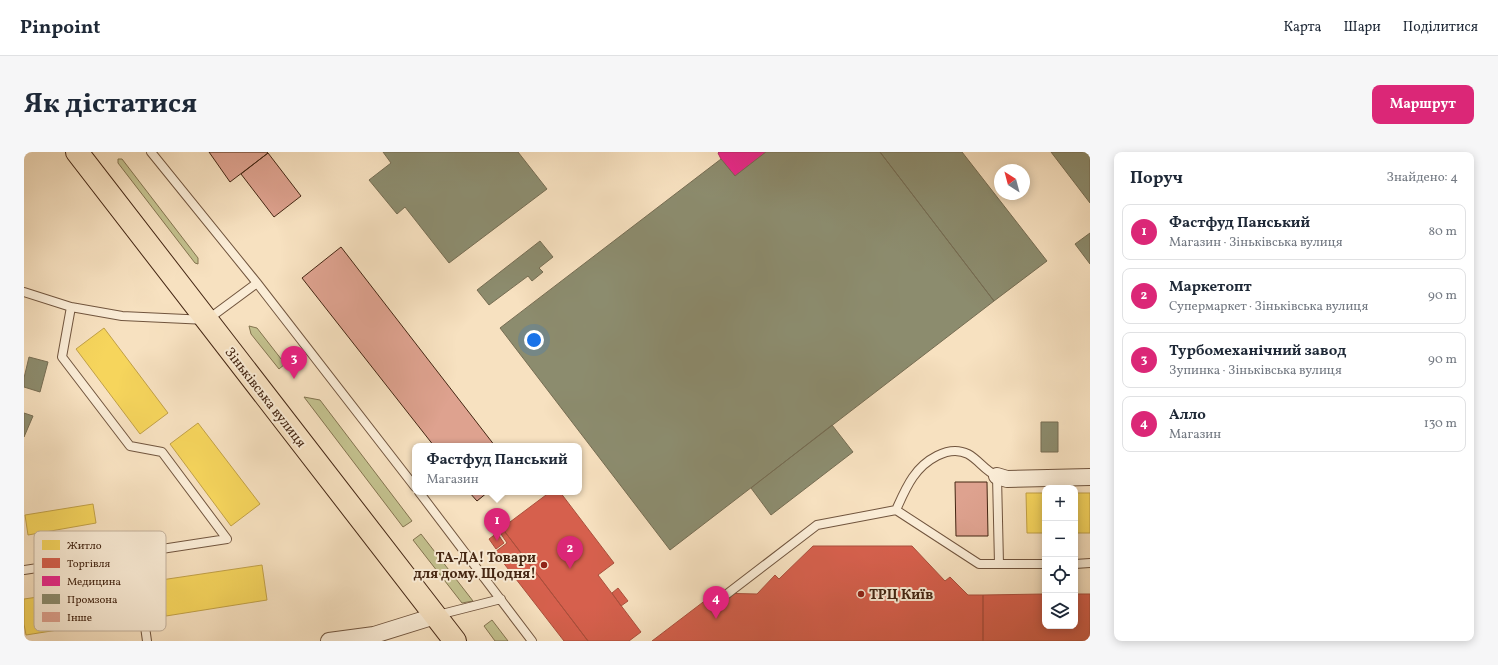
<!DOCTYPE html>
<html lang="uk">
<head>
<meta charset="utf-8">
<style>
	:root { --surface:#fff; --page:#f6f6f7; --text:#1f2937; --muted:#747a83; --line:#e0e1e3; --accent:#db2777 }
	body { margin:0; font-family:Vollkorn,serif; background:var(--page); color:var(--text) }
	.controls { position:absolute; right:12px; bottom:12px; display:grid; overflow:hidden; border-radius:8px; box-shadow:0 2px 10px #0003 }
	.controls button { width:36px; height:36px; display:grid; place-items:center; padding:0; border:0; border-bottom:1px solid var(--line); background:var(--surface); color:var(--text); font:20px sans-serif }
	.compass { position:absolute; left:970px; top:12px; width:36px; height:36px; border-radius:50%; background:var(--surface); box-shadow:0 2px 10px #0003; rotate:324deg }
	.you { position:absolute; left:510px; top:188px; width:14px; height:14px; margin:-10px; border:3px solid #fff; border-radius:50%; background:#1a73e8; box-shadow:0 0 0 6px #1a73e833 }
	.badge { display:grid; place-items:center; width:26px; height:26px; border-radius:50%; background:var(--accent); color:#fff; font-size:13px; font-weight:700 }
	.pin { position:absolute; translate:-50% -33px; filter:drop-shadow(0 1px 2px #0008) }
	.pin::after { content:''; position:absolute; top:21px; width:14px; height:12px; background:inherit; clip-path:polygon(0 0,100% 0,50% 100%) }
	.popup { position:absolute; left:388px; top:291px; width:170px; height:52px; box-sizing:border-box; display:grid; place-content:center; border-radius:8px; background:var(--surface); filter:drop-shadow(0 1px 3px #0005); font-size:13px; white-space:nowrap; color:var(--muted) }
	.popup b { font-size:15px; color:var(--text) }
	.popup::after { content:''; position:absolute; left:50%; top:100%; margin-left:-8px; border:8px solid transparent; border-top-color:var(--surface) }
	.list { margin:0; padding:0; list-style:none }
	h2 { display:flex; justify-content:space-between; align-items:center; height:52px; margin:0; padding:0 16px; font-size:17px }
	h2 small { font-size:13px; font-weight:400; color:var(--muted) }
	.list li { display:grid; grid-template-columns:26px 1fr auto; gap:12px; align-items:center; box-sizing:border-box; height:56px; margin:0 8px 8px; padding:0 8px; border:1px solid var(--line); border-radius:8px }
	.list b { display:block; font-size:15px; white-space:nowrap }
	.list p { margin:0; font-size:13px; white-space:nowrap; color:var(--muted) }
	.list em { font-size:13px; font-style:normal; color:var(--muted) }
	.icon { flex:none; width:22px; height:22px; fill:none; stroke:currentColor; stroke-width:2; stroke-linecap:round; stroke-linejoin:round }
	.map { position:relative; flex:none; width:1066px; height:489px; overflow:hidden; border-radius:8px }
	header { display:flex; align-items:center; gap:24px; box-sizing:border-box; height:56px; padding:0 20px; background:var(--surface); border-bottom:1px solid var(--line) }
	header strong { font-size:19px }
	nav { display:flex; gap:22px; margin-inline-start:auto; font-size:14px }
	.intro { display:flex; align-items:center; justify-content:space-between; box-sizing:border-box; height:96px; padding:0 24px }
	h1 { margin:0; font-size:28px }
	.button { padding:10px 18px; border-radius:8px; background:var(--accent); color:#fff; font-size:14px; font-weight:700 }
	main { display:flex; gap:24px; padding:0 24px }
	aside { flex:1; background:var(--surface); border-radius:8px; box-shadow:0 2px 10px #0003 }
	.map>svg:first-child { display:block }
	.green { fill:#c3c18e; stroke:#847450 }
	.homes { fill:#f6d55c; stroke:#c1a046 }
	.shops { fill:#d6604d; stroke:#aa4f3c }
	.health { fill:#e7298a; stroke:#b62866 }
	.industry { fill:#8c8c6e; stroke:#766d53 }
	.building { fill:#dea28f; stroke:#442613 }
	.lines { fill:none; stroke-linecap:round; stroke-linejoin:round }
	.service-casing { stroke:#71553e; stroke-width:10 }
	.minor-casing { stroke:#71553e; stroke-width:18 }
	.primary-casing { stroke:#442613; stroke-width:24 }
	.service { stroke:#faecd6; stroke-width:8 }
	.minor { stroke:#faecd6; stroke-width:16 }
	.primary { stroke:#f7e1c0; stroke-width:22 }
	.poi-dot { fill:#8f2418; stroke:#faecd6; stroke-width:1.5 }
	.labels { text-anchor:middle; stroke-width:4; stroke-linejoin:round; paint-order:stroke }
	.street-label { font-size:14px; fill:#442613; stroke:#faecd6 }
	.poi-label { font-size:14px; font-weight:bold; fill:#442613; stroke:#faecd6; text-anchor:end }
	.key { fill:#faecd6; stroke:#c3b19c; stroke-width:1 }
	.key-label { font-size:11px; fill:#442613 }
</style>
</head>
<body>
<header>
<strong>Pinpoint</strong>
<nav><a>Карта</a><a>Шари</a><a>Поділитися</a></nav>
</header>
<div class="intro"><h1>Як дістатися</h1><a class="button">Маршрут</a></div>
<main>
<div class="map">
<svg width="1066" height="489" viewBox="0 0 1066 489">
	<rect width="100%" height="100%" fill="#f7e1c0"/>
	<filter id="stains"><feTurbulence type="fractalNoise" baseFrequency=".005" numOctaves="4"/><feColorMatrix values="0 0 0 0 .2 0 0 0 0 .09 0 0 0 0 .02 0 0 0 .5 -.17"/></filter>
	<radialGradient id="worn" r=".72"><stop offset=".6" stop-color="#630" stop-opacity="0"/><stop offset="1" stop-color="#630" stop-opacity=".3"/></radialGradient>
	<!-- green -->
	<path class="green" d="M94,7h4l76,99v6l-3,-1 -77,-100z
		M225,174l8,2 28,36 -6,5 -28,-35z
		M280,245l16,3 92,121 -9,6z
		M397,382l52,67 -11,2 -49,-63z
		M468,468l16,21h-13l-11,-15z"/>
	<!-- homes -->
	<path class="homes" d="M80,176l64,85 -28,21 -64,-85z
		M174,271l62,81 -29,22 -61,-82z
		M1002,341h19v40h-18z
		M1051,341h15v40h-15z
		M69,352l3,19 -68,12 -3,-20z
		M238,413l5,35 -101,16 -5,-36z
		M97,433l6,34 -101,16 -2,-11v-25z"/>
	<!-- shops -->
	<path class="shops" d="M526,340h10l54,71 -16,12 43,57 -12,9h-41l-86,-113z
		M478,376l74,97 12,16h-24l-69,-89 12,-9 -8,-12z
		M473,381l7,10 -8,6 -7,-10z
		M789,394h99l33,35 5,-4 18,18h15v46h-331l63,-48 42,1 18,-19 4,4z
		M594,436l10,13 -7,5 -9,-13z
		M1021,442v32h30v-32h15v47h-107v-46z"/>
	<!-- health -->
	<path class="health" d="M695,0h47l-31,24 -14,-17 -3,-6z"/>
	<!-- industry -->
	<path class="industry" d="M359,0h135l29,37 -98,74 -44,-56 -8,7 -28,-34 22,-17z
		M742,0h114l114,149 -324,249 -170,-222 221,-169 14,17z
		M856,0h82l85,109 -53,40z
		M1027,0h39v51z
		M1066,81v31l-15,-20z
		M516,89l13,16 -14,11 4,4 -11,9 -4,-5 -39,29 -12,-15z
		M5,205l19,5 -8,30 -16,-5v-9z
		M0,261l9,3 -9,21z
		M1017,270h17v30h-17z
		M808,273l21,27 -82,63 -20,-27z"/>
	<!-- building -->
	<path class="building" d="M185,0h58l1,1 -38,29z
		M244,1l33,43 -27,21 -33,-43z
		M317,95l154,199h-61l-132,-168z
		M931,330h32l1,54h-32z
		M445,340h19l-11,9z"/>
	<g class="lines">
		<!-- service casing -->
		<g class="service-casing">
			<path id="service" d="M127,0l106,131 158,204
				M0,140l47,15 51,9 85,4 50,-37
				M395,340l113,149
				M872,358c5,-11 10,-23 17,-33 11,-16 35,-33 55,-23 11,6 17,17 29,22l2,88
				M111,402l12,87
				M1051,412l15,-1
				M0,418l203,-31 -65,-87 -32,-6 -68,-89 9,-50
				M703,442l90,-69 79,-15 83,54h66
				M414,463l63,-16"/>
		</g>
		<!-- minor casing -->
		<g class="minor-casing">
			<path id="minor" d="M973,324l10,3 83,-2
				M305,489l45,-6 61,-19"/>
		</g>
		<!-- primary casing -->
		<g class="primary-casing">
			<path id="primary" d="M53,0l378,489"/>
		</g>
		<!-- service -->
		<use href="#service" class="service"/>
		<!-- minor -->
		<use href="#minor" class="minor"/>
		<!-- primary -->
		<use href="#primary" class="primary"/>
	</g>
	<!-- markers -->
	<g class="poi-dot">
		<circle cx="520" cy="413" r="4"/>
		<circle cx="837" cy="442" r="4"/>
	</g>
	<g class="labels">
		<!-- street labels -->
		<g class="street-label">
			<text transform="translate(242 245) rotate(52)" y="5">Зіньківська вулиця</text>
		</g>
		<!-- poi labels -->
		<g class="poi-label">
			<text x="512" y="410">ТА-ДА! Товари<tspan x="512" dy="16">для дому. Щодня!</tspan></text>
			<text x="845" y="447" text-anchor="start">ТРЦ Київ</text>
		</g>
	</g>
	<!-- legend -->
	<rect x="10" y="379" width="132" height="100" rx="6" class="key"/>
	<rect x="18" y="388" width="18" height="10" fill="#f6d55c"/>
	<rect x="18" y="406" width="18" height="10" fill="#d6604d"/>
	<rect x="18" y="424" width="18" height="10" fill="#e7298a"/>
	<rect x="18" y="442" width="18" height="10" fill="#8c8c6e"/>
	<rect x="18" y="460" width="18" height="10" fill="#dea28f"/>
	<g class="key-label">
		<text x="43" y="397">Житло</text>
		<text x="43" y="415">Торгівля</text>
		<text x="43" y="433">Медицина</text>
		<text x="43" y="451">Промзона</text>
		<text x="43" y="469">Інше</text>
	</g>
	<rect width="100%" height="100%" filter="url(#stains)"/>
	<rect width="100%" height="100%" fill="url(#worn)"/>
</svg>
<div class="controls">
<button>+</button>
<button>−</button>
<button><svg class="icon" aria-label="locate" viewBox="0 0 24 24"><circle cx="12" cy="12" r="6"/><path d="M12 2v4M12 18v4M2 12h4M18 12h4"/></svg></button>
<button><svg class="icon" aria-label="layers" viewBox="0 0 24 24"><path d="M12 4l9 5-9 5-9-5zM3 14l9 5 9-5"/></svg></button>
</div>
<svg class="compass" viewBox="-18 -18 36 36"><path d="M0-13l5 13h-10z" fill="#e53935"/><path d="M0 13l5-13h-10z" fill="#747a83"/></svg>
<div class="you"></div>
<div class="pin badge" style="left:473px;top:389px">1</div>
<div class="popup"><b>Фастфуд Панський</b>Магазин</div>
<div class="pin badge" style="left:546px;top:417px">2</div>
<div class="pin badge" style="left:270px;top:227px">3</div>
<div class="pin badge" style="left:692px;top:467px">4</div>
</div>
<aside>
<h2>Поруч<small>Знайдено: 4</small></h2>
<ul class="list">
<li><span class="badge">1</span><div><b>Фастфуд Панський</b><p>Магазин · Зіньківська вулиця</p></div><em>80 m</em></li>
<li><span class="badge">2</span><div><b>Маркетопт</b><p>Супермаркет · Зіньківська вулиця</p></div><em>90 m</em></li>
<li><span class="badge">3</span><div><b>Турбомеханічний завод</b><p>Зупинка · Зіньківська вулиця</p></div><em>90 m</em></li>
<li><span class="badge">4</span><div><b>Алло</b><p>Магазин</p></div><em>130 m</em></li>
</ul>
</aside>
</main>
</body>
</html>
